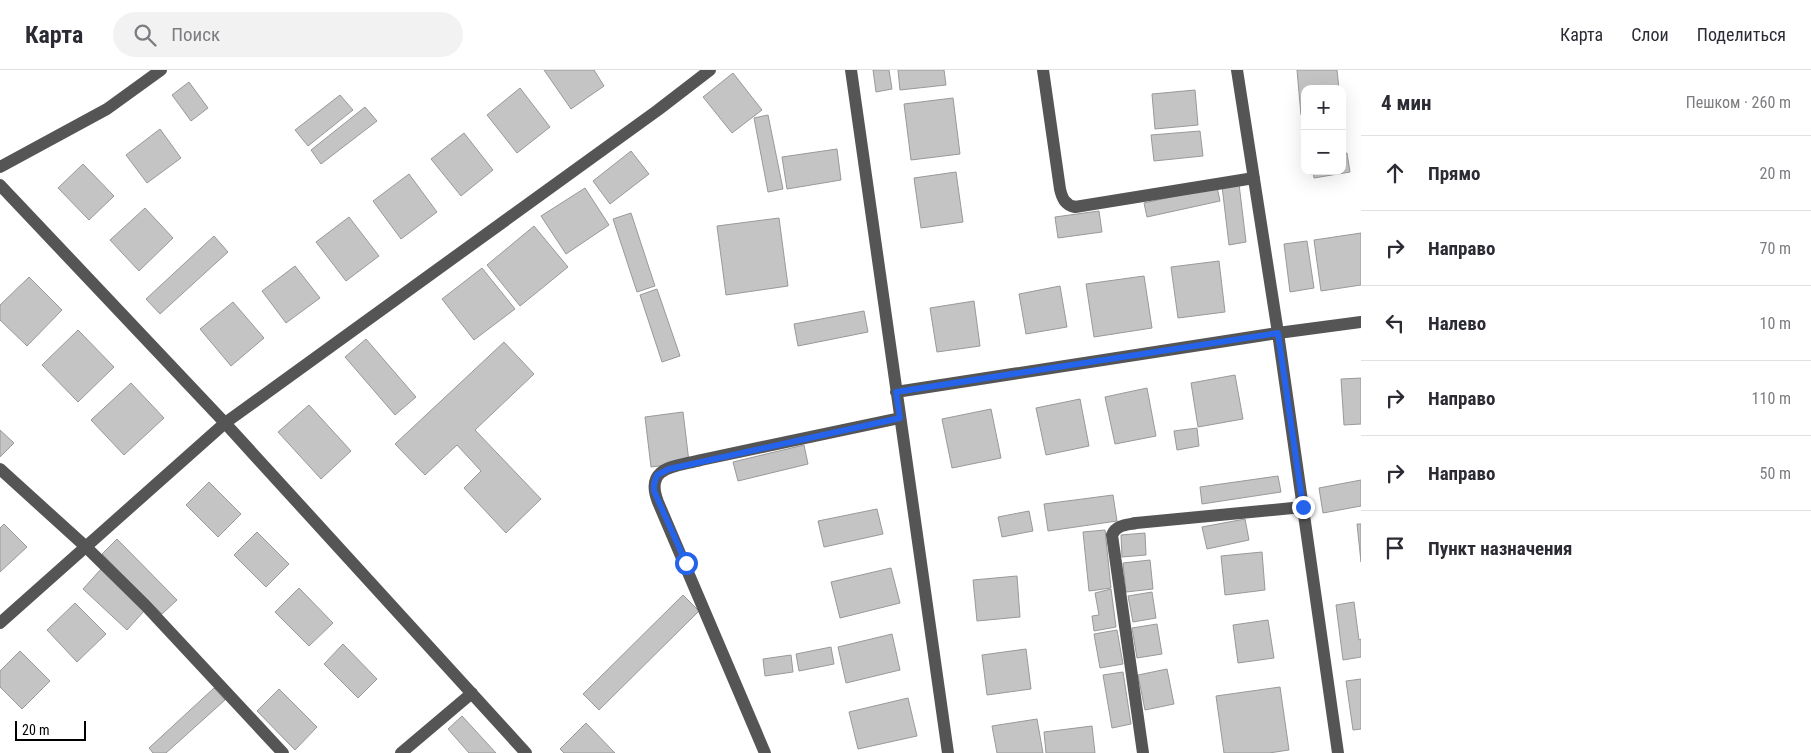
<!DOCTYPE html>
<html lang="ru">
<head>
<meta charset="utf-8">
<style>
	:root { --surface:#fff; --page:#f2f2f3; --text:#2b2b33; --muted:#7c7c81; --line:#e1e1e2 }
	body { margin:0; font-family:"Roboto Condensed",sans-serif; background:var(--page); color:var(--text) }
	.controls { position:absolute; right:15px; top:15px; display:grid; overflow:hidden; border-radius:10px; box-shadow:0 5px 20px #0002 }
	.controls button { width:45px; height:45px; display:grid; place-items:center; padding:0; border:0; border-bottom:1px solid var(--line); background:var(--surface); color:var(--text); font:25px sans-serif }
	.scale { position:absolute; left:15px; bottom:12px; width:71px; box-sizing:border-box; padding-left:5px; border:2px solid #000; border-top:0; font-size:14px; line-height:18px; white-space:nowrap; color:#000; -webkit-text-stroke:4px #fff; paint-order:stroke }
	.stop { position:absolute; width:15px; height:15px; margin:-11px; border:4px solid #2563eb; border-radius:50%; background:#fff }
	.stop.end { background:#2563eb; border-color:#fff; box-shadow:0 1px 5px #0008 }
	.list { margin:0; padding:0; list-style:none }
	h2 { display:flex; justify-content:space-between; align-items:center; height:65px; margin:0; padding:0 20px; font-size:21px }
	h2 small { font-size:16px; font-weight:400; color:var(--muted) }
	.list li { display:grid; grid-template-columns:32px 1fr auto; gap:15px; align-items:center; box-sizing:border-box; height:75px; padding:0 20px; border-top:1px solid var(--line) }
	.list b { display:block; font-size:19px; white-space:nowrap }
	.list em { font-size:16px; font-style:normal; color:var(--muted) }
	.icon { flex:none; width:28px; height:28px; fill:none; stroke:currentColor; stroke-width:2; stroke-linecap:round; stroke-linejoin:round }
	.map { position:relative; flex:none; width:1361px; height:683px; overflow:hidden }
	header { display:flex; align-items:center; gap:30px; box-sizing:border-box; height:70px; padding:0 25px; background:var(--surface); border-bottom:1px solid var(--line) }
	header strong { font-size:24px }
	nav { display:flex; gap:28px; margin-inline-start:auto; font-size:18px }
	.search { width:350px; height:45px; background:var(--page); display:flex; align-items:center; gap:12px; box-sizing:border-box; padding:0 18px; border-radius:28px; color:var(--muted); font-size:19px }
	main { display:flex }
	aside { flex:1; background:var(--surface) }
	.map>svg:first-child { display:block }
	.building { fill:#c4c4c4; stroke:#999 }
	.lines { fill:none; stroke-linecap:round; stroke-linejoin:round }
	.minor { stroke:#555; stroke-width:12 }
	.route { stroke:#2563eb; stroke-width:6 }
</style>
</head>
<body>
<header>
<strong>Карта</strong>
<div class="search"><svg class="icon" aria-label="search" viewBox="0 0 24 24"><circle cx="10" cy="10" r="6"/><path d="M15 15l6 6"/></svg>Поиск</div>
<nav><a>Карта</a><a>Слои</a><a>Поделиться</a></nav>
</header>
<main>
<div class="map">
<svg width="1361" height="683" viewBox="0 0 1361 683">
	<rect width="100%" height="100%" fill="#fff"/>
	<!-- building -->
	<path class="building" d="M544,0h50l10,16 -33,23z
		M873,0h16l3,19 -16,3z
		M898,0h46l2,15 -46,5z
		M1297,0h40l2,19h-34v25l-4,1z
		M733,3l29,37 -30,23 -29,-36z
		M189,12l19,26 -17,13 -19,-26z
		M520,18l30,39 -33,26 -30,-38z
		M1195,20l3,35 -43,4 -3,-35z
		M340,25l13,15 -45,36 -13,-16z
		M953,28l7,56 -49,6 -7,-56z
		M365,37l12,14 -56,43 -10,-14z
		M768,45l15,74 -15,3 -14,-74z
		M160,59l21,29 -34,25 -21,-28z
		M1200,61l3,25 -49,5 -3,-26z
		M464,63l29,37 -32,26 -30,-37z
		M837,79l4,31 -54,9 -5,-32z
		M631,81l18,23 -39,30 -17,-23z
		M1347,83l3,19 -36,6 -1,-7h29v-17z
		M83,94l31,32 -25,24 -31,-32z
		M956,102l7,50 -42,6 -7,-50z
		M409,104l28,38 -36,27 -28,-38z
		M1239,114l7,58 -17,3 -7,-59z
		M1217,117l3,14 -73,16 -3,-14z
		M585,118l24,37 -43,29 -25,-38z
		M145,138l28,30 -34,33 -29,-31z
		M1099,141l3,21 -44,6 -3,-21z
		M631,143l24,73 -18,6 -24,-73z
		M349,147l30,39 -33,25 -30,-39z
		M779,148l9,68 -62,9 -9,-69z
		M534,156l34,41 -48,39 -33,-41z
		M1361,163v52l-40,6 -7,-51z
		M214,166l14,16 -68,62 -14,-15z
		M1307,171l7,47 -24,4 -6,-48z
		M1219,191l6,51 -47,6 -7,-51z
		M295,196l25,32 -34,25 -24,-32z
		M482,198l33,41 -41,31 -32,-41z
		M1144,206l8,52 -58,9 -8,-53z
		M29,207l33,33 -35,36 -27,-26v-15z
		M1060,216l7,41 -41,7 -7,-40z
		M657,219l23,67 -18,6 -22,-67z
		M974,231l6,45 -43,6 -7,-44z
		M233,232l31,36 -33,28 -31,-37z
		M864,241l4,21 -70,14 -4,-22z
		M78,260l36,37 -36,35 -36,-37z
		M366,269l50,58 -21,18 -50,-58z
		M504,272l30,32 -59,56 66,69 -35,34 -42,-45 17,-17 -24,-26 -32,30 -30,-31z
		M1235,305l8,44 -45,8 -7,-44z
		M1361,308v46l-17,1 -3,-46z
		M131,313l33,35 -40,37 -33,-35z
		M1147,318l9,48 -41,8 -10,-47z
		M1080,329l9,47 -43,9 -10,-47z
		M309,335l42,46 -30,28 -43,-47z
		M991,339l10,49 -49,10 -10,-49z
		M683,342l6,50 -38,5 -6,-50z
		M1197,358l2,18 -22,4 -3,-19z
		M0,360l14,13 -14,14z
		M804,375l4,19 -70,17 -5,-19z
		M1278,406l3,16 -79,12 -2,-17z
		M1361,410v26l-38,7 -4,-25z
		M209,412l32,32 -23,23 -32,-32z
		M1113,425l4,26 -69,10 -4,-27z
		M877,439l6,25 -59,13 -6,-26z
		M1029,441l4,20 -31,6 -4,-20z
		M1245,449l4,21 -42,9 -5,-22z
		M4,454l23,23 -27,25v-44z
		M1357,454h4v38z
		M1105,460l6,58 -22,3 -6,-59z
		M257,462l32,32 -23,23 -32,-32z
		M1145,463l1,22 -24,2 -1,-22z
		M117,469l60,61 -15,14 -60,-60z
		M1262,482l3,38 -40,5 -4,-39z
		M1150,490l3,29 -27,3 -3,-29z
		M891,498l9,35 -60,15 -9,-36z
		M101,499l44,41 -18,20 -44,-41z
		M1017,506l3,41 -43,4 -4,-41z
		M299,518l34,35 -24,23 -34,-34z
		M1111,519l5,38 -22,4 -2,-15 7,-1 -4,-22z
		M1152,522l4,26 -23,4 -5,-26z
		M683,525l16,16 -100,99 -16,-16z
		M1354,532l5,38 2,-1v18l-18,3 -7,-55z
		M75,533l31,31 -29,28 -30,-32z
		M1268,550l6,38 -36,5 -5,-38z
		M1157,554l5,30 -25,4 -5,-30z
		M1117,560l6,34 -23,4 -6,-34z
		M892,564l8,36 -54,13 -8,-36z
		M343,574l34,35 -19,19 -34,-34z
		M831,577l3,17 -35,7 -3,-17z
		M1026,579l5,40 -44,6 -5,-40z
		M20,581l30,30 -28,28 -22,-22v-16z
		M791,585l2,17 -28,4 -2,-17z
		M1167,599l7,35 -29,6 -7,-35z
		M1123,602l8,52 -19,4 -9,-53z
		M1361,609v50l-8,1 -7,-49z
		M1280,617l9,63 -20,3h-45l-8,-57z
		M214,618l11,12 -59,53h-13l-4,-5z
		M279,619l38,38 -22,23 -38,-39z
		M908,628l9,38 -59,13 -9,-37z
		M462,646l34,37h-27l-21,-24z
		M1037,649l6,34h-46l-5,-27z
		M586,653l29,30h-51l-4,-4z
		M1092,656l3,27h-49l-2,-21z"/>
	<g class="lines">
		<!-- minor -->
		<path class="minor" d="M851,0l97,683
			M1043,0l17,119c2,9 5,16 15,18l179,-29
			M1237,0l41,263 60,420
			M0,97l107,-58 54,-39
			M0,115l225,238 301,330
			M896,322l382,-59 83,-11
			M0,399l85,77 60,59 138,148
			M0,553l225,-200 433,-313 52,-40
			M401,683l71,-60
			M765,683l-107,-251c-14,-36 17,-35 43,-42l199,-42
			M1143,683l-31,-218c4,-10 14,-10 24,-12l167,-16"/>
	</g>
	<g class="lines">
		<!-- route -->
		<path class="route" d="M686,493l-32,-72v-7l3,-9 12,-6 231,-51 -4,-26 382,-59 25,174"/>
	</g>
</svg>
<div class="controls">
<button>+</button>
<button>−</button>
</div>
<div class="scale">20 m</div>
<div class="stop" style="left:686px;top:493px"></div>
<div class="stop end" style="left:1303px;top:437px"></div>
</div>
<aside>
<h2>4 мин<small>Пешком · 260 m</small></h2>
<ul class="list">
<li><svg class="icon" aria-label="ahead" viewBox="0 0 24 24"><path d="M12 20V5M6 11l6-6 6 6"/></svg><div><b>Прямо</b></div><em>20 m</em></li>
<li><svg class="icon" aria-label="right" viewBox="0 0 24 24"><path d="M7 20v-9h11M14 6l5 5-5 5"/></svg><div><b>Направо</b></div><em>70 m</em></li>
<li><svg class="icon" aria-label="left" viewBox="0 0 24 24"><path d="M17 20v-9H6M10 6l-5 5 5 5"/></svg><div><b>Налево</b></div><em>10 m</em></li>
<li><svg class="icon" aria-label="right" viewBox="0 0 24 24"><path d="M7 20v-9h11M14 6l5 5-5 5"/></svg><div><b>Направо</b></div><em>110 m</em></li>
<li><svg class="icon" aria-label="right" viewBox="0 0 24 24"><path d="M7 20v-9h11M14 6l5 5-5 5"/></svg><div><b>Направо</b></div><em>50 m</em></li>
<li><svg class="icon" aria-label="arrive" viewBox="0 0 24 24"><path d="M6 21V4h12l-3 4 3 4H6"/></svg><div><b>Пункт назначения</b></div></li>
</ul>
</aside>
</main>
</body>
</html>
